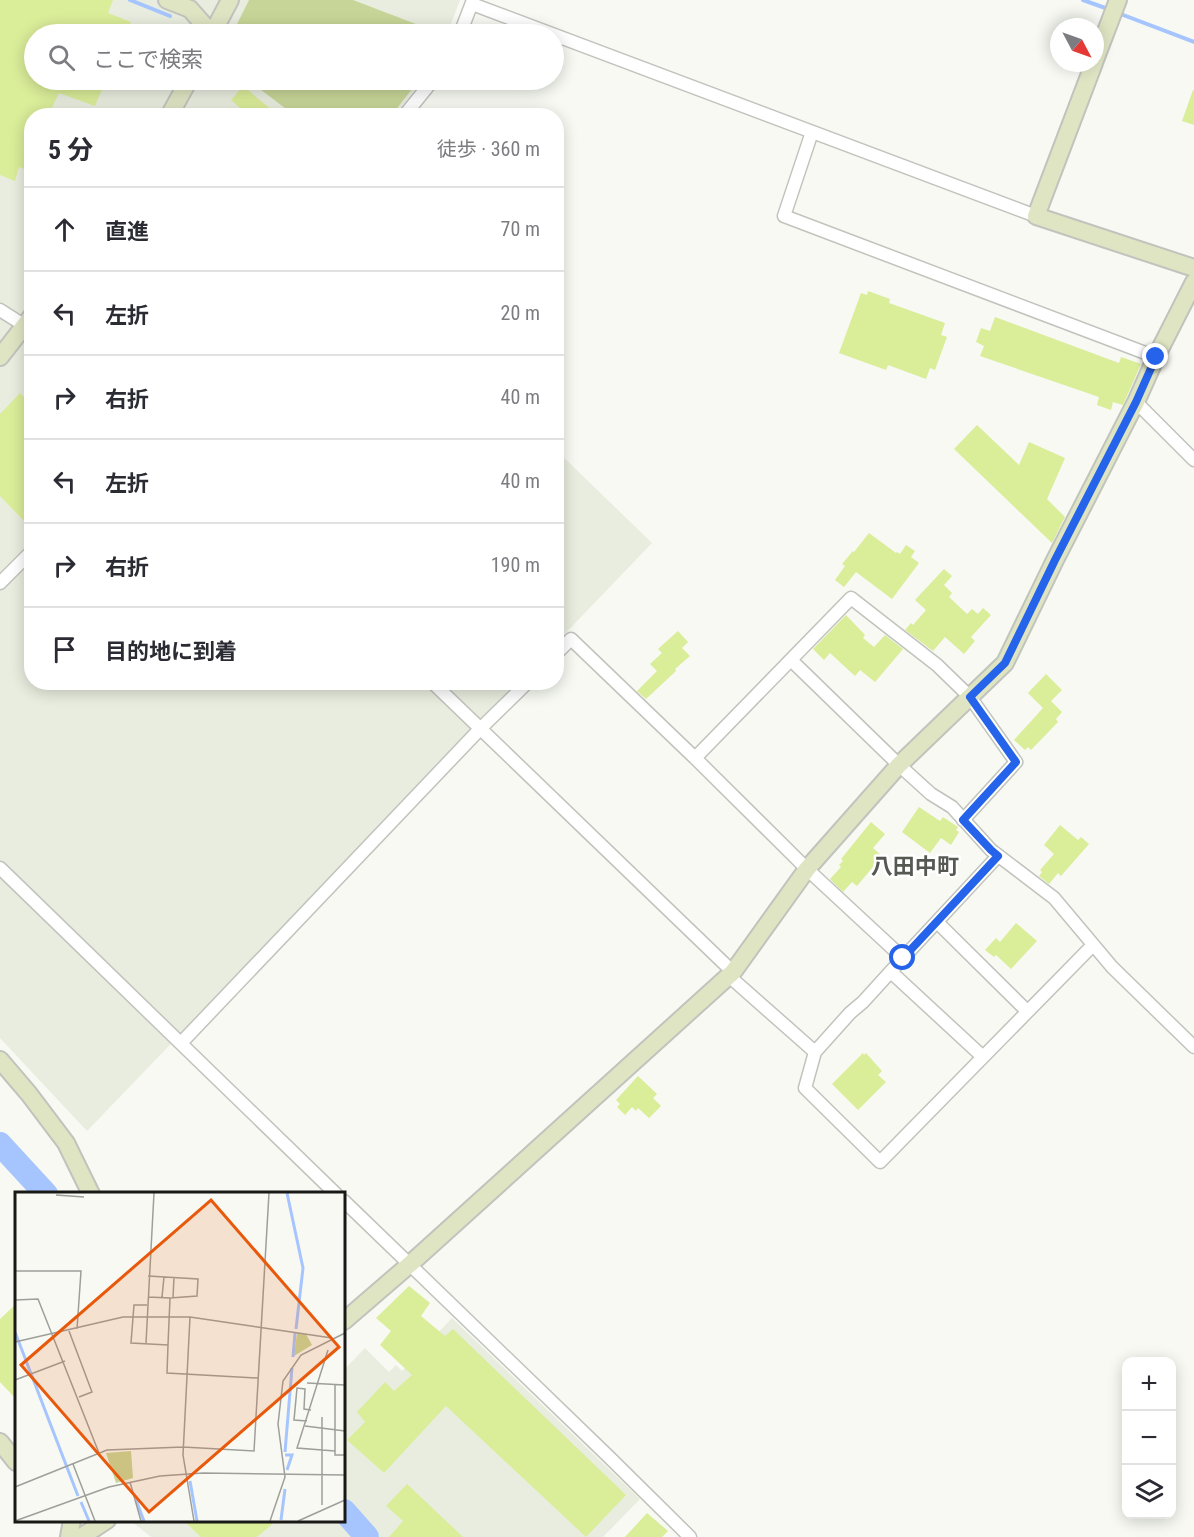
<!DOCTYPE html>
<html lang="ja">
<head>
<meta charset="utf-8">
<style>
	:root { --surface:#fff; --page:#f7f7f7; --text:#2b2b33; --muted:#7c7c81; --line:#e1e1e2 }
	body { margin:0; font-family:"Roboto Condensed","Noto Sans JP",sans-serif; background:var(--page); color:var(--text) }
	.controls { position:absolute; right:18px; bottom:18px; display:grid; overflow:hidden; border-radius:12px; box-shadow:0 3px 15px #0003 }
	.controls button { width:54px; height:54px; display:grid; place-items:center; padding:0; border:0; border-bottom:2px solid var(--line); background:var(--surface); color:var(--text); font:30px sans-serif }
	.compass { position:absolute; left:1050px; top:18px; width:54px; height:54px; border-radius:50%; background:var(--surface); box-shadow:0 3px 15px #0003; rotate:131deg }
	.stop { position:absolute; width:18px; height:18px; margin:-14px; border:4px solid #2563eb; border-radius:50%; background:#fff }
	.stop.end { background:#2563eb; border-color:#fff; box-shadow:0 2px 6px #0008 }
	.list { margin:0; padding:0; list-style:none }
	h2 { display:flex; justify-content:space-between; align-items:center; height:78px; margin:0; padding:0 24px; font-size:26px }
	h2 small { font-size:20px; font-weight:400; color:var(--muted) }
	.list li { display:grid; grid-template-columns:39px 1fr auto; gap:18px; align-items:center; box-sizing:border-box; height:84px; padding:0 24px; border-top:2px solid var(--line) }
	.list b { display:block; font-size:22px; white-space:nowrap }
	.list em { font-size:20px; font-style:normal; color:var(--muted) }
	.icon { flex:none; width:33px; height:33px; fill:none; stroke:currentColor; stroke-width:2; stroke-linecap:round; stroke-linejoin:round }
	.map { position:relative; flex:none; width:1194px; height:1537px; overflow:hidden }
	.search { position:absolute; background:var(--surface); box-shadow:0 3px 15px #0003; left:24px; top:24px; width:540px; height:66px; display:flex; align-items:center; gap:15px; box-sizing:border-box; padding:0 21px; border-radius:33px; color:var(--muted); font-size:22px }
	.panel { position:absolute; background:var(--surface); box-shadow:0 3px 15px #0003; left:24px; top:108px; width:540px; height:582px; border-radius:24px }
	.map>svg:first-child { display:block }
	.built { fill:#e9eddf }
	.green { fill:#c7d698 }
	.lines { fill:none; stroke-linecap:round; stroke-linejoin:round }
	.stream { stroke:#a6c5fe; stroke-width:4 }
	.river { stroke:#a6c5fe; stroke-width:24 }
	.building { fill:#daed99 }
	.street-casing { stroke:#c1c3bd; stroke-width:15 }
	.secondary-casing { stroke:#c1c3bd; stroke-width:20 }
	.street { stroke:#fff; stroke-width:12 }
	.secondary { stroke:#dfe5c3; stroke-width:16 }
	.route { stroke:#2563eb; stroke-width:8 }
	.labels { text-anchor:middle; stroke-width:5; stroke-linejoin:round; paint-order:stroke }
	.quarter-label { font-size:22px; font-weight:bold; fill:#565852; stroke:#fff }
	.inset-river { fill:none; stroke:#a6c5fe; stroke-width:3 }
	.inset-road { fill:none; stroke:#9e9f9a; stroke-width:1.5 }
	.view { fill:#e8590c; fill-opacity:0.15; stroke:#e8590c; stroke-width:3 }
	.inset-edge { fill:none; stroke:#181917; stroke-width:3 }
</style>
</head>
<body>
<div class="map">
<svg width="1194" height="1537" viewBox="0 0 1194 1537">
	<rect width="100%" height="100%" fill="#f7f9f2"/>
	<!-- built -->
	<path class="built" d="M0,0h460l-13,34h-413v46h389l-28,35 -363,1v566l486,1 -431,448 -87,-93z
		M556,450l96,93 -95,99h-1z
		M452,1318l188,181 -37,38h-452l-20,-16 213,-1v-150l21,-22 24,24 7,-7 6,6z"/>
	<!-- green -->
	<path class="green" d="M249,0h104l89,34h-210z
		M248,80h171l-28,36 -97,-1z"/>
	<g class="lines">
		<!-- stream -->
		<path class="stream" d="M130,0l40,16
			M1083,0l28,10
			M1118,13l76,29"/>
		<!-- river -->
		<path class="river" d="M0,1144l46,50
			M344,1511l23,26"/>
	</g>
	<!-- building -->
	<path class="building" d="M0,0h113l-5,13 23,9 -5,12h-92v46h72l-11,26 -36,-13 -11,23h-16v56l-13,-5 -4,14 -15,-6z
		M243,86l36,30h-46l7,-8 -9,-8z
		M1193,90h1v35l-12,-4z
		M868,291l22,8 -1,4 56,20 -4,12 6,2 -12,33 -5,-2 -4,11 -38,-14 -2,5 -47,-17 22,-60 6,2z
		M995,317l124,46 2,-6 20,7 -18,41 -10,-3 -2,8 -14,-5 2,-8 -119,-41 4,-10 -8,-4 5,-14 9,3z
		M20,393l12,12v110l-7,7 -25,-26v-82z
		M977,425l42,40 10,-23 36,16 -18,41 18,18 -13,26 -98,-94z
		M869,533l27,20 1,-1 3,2 6,-9 9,6 -4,6 8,6 -27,36 -36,-27 -12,15 -9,-7 10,-14 -3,-2 11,-13 1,1z
		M944,569l8,7 -8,9 8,8 -3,4 18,17 5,-5 6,5 5,-6 8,7 -20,22 4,4 -11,13 -19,-17 -12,14 -28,-21 6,-7 2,2 13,-15 -11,-10z
		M846,615l19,20 -2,3 11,9 11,-12 18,14 -28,33 -15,-12 -5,6 -25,-23 -6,7 -11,-11z
		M678,631l10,11 -6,6 8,8 -15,13 1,2 -30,28 -9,-8 20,-20 -7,-7 12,-11 -4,-4z
		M1046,674l16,16 -11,11 11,11 -6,7 2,3 -27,28 -3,-3 -3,3 -11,-10 29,-32 -15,-15z
		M919,807l21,14 3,-4 15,10 -2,3 3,2 -8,13 -10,-7 -11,15 -28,-21z
		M871,822l14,12 -12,14 9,8 -25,30 -5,-4 -9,10 -13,-13 11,-12 -2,-2 4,-4 -2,-2z
		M1060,825l18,15 3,-3 8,7 -28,32 -3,-3 -9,11 -10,-8 3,-4 -2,-2 14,-16 -10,-9z
		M1016,923l21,18 -26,28 -15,-14 -2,2 -9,-7 11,-12 4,4z
		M863,1053l1,2 2,-2 16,18 -4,4 8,7 -28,28 -26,-26z
		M638,1076l19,18 -4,4 8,8 -12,12 -11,-10 -2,3 -4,-4 -7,8 -8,-8 3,-3 -4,-4z
		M409,1286l21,17 -9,13 24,20 8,-7 173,166 -40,42 -140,-131 -62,67 -37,-33 18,-18 -8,-10 28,-30 9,9 18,-16 -32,-30 11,-14 -15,-13z
		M16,1304v95l-16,-17v-63z
		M407,1484l56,53h-74l14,-16 -17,-15z
		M647,1513l21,18 -6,6h-37z
		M184,1521h92l-19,16h-56z"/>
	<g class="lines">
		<!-- street casing -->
		<g class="street-casing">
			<path id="street" d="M472,4l564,212
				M460,34l13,-34
				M404,116l29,-36
				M812,132l-28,84 372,141
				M0,310l30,19
				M1136,402l58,58
				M0,583l32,-32
				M556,654l15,-15 124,119
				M791,660l108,105 32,29 21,13 39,43 63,48 58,69 82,80
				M432,682l301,290
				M963,820l53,-58 -46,-65 -33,-32 -86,-67 -156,160 112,111 96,89 95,-102
				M0,868l336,326
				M937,922l90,89
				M903,958l-40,44 -13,11 -35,39 -10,36 75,74 213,-217
				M891,972l92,85
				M729,976l86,76
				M181,1043l299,-314 48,-47
				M344,1201l264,255 82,81"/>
		</g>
		<!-- secondary casing -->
		<g class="secondary-casing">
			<path id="secondary" d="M167,0l23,9 22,25
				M212,34l18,-34
				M1095,60l23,-60
				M1094,63l-58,153 158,52
				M169,116l20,-36
				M0,357l32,-41
				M0,1060l29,34 37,49 25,51
				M344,1321l65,-56 324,-293 74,-103 92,-104 106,-102 50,-103 81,-158 20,-45 38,-75
				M0,1442l16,20
				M69,1537l3,-17
				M81,1537l26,-17"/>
		</g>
		<!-- street -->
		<use href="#street" class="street"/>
		<!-- secondary -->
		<use href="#secondary" class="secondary"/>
	</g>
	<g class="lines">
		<!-- route -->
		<path class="route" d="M903,958l95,-102 -7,-6 -28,-30 53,-58 -46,-65 35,-34 50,-103 81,-158 20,-45"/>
	</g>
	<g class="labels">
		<!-- quarter labels -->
		<g class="quarter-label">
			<text x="915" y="874">八田中町</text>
		</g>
	</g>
	<!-- overview -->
	<g transform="translate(15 1192)">
		<rect width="330" height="330" fill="#f7f9f2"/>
		<path d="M282,141l9,1 6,11 -18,11zM116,259l2,27 -17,5 -10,-30z" fill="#c7d698"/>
		<path class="inset-river" d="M272,1l16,75 -7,61M0,140l63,164M278,165l2,-24M270,260l7,-84M270,263h7l-5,15M175,289l7,40M121,308l8,21M66,310l8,19M266,328l4,-31"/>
		<path class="inset-road" d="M41,3l28,2M0,67v40M1,79h65l-4,58M133,84l50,3 -1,17 -27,2M330,97v40M147,105l2,-20M158,106l1,-21M0,108l23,-1 61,154M132,113h-13l-3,38 37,2 2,-47 -22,-1M175,125l-7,138 11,66M54,139l23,61 -13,5M0,150l108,-25h67l142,21M131,151l8,-150M153,153l-1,28 91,5M313,158l-31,98 38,3M330,169v19M0,188l50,-19M292,191l38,2M320,193v70h10M307,225v88M292,229l-13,-1 3,-32 8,1 -1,20 7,1M290,234l40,5M58,272l22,57M115,290l11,39M0,295l92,-37 76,-3 71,4 15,-258M0,329l94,-34 51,-11 43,-3 142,2M255,329l15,-44 -7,-53 5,-43 18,-26 44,-22M283,329l47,-21"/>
		<path class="view" d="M196,8l128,147 -190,165 -128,-147z"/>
		<rect width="330" height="330" class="inset-edge"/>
	</g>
</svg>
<div class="controls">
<button>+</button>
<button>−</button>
<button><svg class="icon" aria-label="layers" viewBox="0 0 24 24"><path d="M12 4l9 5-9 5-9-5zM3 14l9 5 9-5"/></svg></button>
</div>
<svg class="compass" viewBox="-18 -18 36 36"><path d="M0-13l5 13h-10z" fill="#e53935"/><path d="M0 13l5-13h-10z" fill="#7c7c81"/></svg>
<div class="stop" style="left:903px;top:958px"></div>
<div class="stop end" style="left:1156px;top:357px"></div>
<div class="search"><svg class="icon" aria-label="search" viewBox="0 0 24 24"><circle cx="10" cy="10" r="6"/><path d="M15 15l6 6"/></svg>ここで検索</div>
<section class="panel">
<h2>5 分<small>徒歩 · 360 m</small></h2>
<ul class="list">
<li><svg class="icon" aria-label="ahead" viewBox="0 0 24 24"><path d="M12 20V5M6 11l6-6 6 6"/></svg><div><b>直進</b></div><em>70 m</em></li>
<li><svg class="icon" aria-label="left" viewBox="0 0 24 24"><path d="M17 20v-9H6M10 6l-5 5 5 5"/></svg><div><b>左折</b></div><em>20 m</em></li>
<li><svg class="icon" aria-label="right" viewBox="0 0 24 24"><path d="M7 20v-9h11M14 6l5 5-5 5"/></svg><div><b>右折</b></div><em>40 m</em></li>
<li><svg class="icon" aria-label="left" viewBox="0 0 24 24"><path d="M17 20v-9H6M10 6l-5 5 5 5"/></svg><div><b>左折</b></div><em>40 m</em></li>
<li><svg class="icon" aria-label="right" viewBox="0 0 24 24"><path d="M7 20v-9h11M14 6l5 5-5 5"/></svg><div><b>右折</b></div><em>190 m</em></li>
<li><svg class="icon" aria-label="arrive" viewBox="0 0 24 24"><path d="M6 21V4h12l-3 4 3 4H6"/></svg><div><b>目的地に到着</b></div></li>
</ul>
</section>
</div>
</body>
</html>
